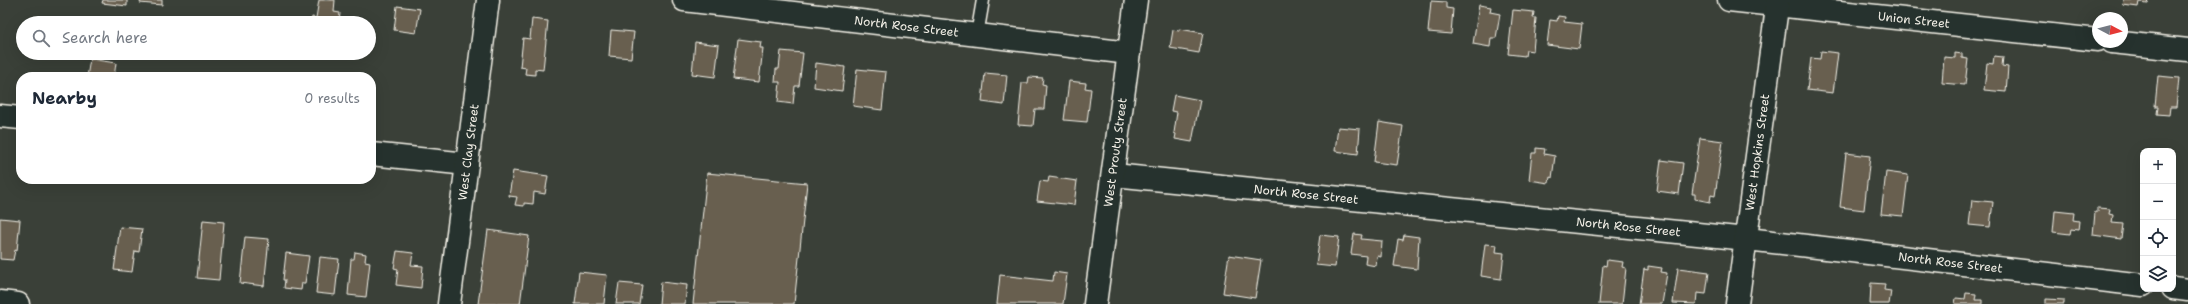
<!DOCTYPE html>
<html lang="en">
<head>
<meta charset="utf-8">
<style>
	:root { --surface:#fff; --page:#f2f2f3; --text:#1f2937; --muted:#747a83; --line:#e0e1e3 }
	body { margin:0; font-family:"Shantell Sans",sans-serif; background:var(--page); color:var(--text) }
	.controls { position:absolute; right:12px; bottom:12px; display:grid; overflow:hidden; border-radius:8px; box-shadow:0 4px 16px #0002 }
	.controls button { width:36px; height:36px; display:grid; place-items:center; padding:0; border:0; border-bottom:1px solid var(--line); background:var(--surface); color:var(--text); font:20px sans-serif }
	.compass { position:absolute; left:2092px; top:12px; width:36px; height:36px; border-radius:50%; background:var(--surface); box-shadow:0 4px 16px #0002; rotate:97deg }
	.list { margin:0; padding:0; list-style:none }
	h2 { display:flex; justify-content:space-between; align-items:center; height:52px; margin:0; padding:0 16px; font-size:17px }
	h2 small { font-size:13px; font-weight:400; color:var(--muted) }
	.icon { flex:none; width:22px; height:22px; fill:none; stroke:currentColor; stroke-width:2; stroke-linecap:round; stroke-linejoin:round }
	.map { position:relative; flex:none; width:2188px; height:304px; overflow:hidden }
	.search { position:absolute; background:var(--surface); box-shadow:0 4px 16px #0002; left:16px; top:16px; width:360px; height:44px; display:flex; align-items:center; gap:10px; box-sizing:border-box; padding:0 14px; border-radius:22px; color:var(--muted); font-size:15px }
	.panel { position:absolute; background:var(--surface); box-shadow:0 4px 16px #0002; left:16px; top:72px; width:360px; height:112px; border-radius:16px }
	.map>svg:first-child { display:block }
	.building { fill:#675f50; stroke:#f4f1e8 }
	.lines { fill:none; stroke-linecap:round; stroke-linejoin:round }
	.service-casing { stroke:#f4f1e8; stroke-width:15 }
	.minor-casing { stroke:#f4f1e8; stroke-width:25 }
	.service { stroke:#26332d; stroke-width:12 }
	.minor { stroke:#26332d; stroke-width:22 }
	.labels { text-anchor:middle; stroke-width:3.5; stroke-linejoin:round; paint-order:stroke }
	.street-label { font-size:12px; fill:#f4f1e8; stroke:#26332d }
</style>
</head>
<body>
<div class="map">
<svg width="2188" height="304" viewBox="0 0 2188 304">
	<rect width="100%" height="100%" fill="#3a4038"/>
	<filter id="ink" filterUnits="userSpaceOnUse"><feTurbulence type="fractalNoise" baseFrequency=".025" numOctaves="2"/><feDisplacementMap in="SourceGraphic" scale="8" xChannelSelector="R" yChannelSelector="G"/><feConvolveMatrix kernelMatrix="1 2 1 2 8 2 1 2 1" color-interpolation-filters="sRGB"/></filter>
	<g filter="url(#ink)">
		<!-- building -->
		<path class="building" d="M103,0h24v6l-25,-3z
			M141,0h21v5l-22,-2z
			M319,0h16l-1,12 6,1 -1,10h-28l1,-6 4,1z
			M2124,0h25l-1,3 -9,-1 -1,5 -15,-2z
			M1431,1l15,1v6l7,1 -2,25 -23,-2z
			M1479,5l12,2 -1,5 10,2 -4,24h-5l-1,9 -17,-3z
			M397,6l23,3 -4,24 -22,-3z
			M1513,10l21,2 -1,6h3l-3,33 -7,-1 -1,6 -17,-2z
			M1558,16l7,1 -1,5 18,2 -3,25 -32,-4 3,-25 7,1z
			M532,19l16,2 -5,49 -8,-1v6l-10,-1 1,-6 -6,-1 3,-29 7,1z
			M1179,29l24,4 -4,20 -29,-5 3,-18 6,1z
			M611,30l23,2 -3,26 -22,-2z
			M738,39l23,3 -1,6h3l-4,34 -26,-3z
			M695,42l24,3 -4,32 -23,-3z
			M781,51l22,2 -4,33h-4l-2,18 -15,-2 2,-20h-5l1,-13h3z
			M1821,51l17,2 -5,40 -26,-3 4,-32 9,1z
			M1955,53l7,1v4l6,1 -3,26 -23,-2 2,-26 11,1z
			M1994,56l9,1 -1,9 6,1 -2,25 -22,-2 3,-27 6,1z
			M90,59l26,4 -2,14h-27z
			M816,63l29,4 -3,24 -28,-4z
			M857,69l29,3 -4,38 -29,-4z
			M985,73l22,2 -3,30 -22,-3z
			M2158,76l21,2 -3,29h-6l-1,8 -12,-1 1,-8h-3z
			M1029,77l14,1 -1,6 4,1 -2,24h-9l-2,17 -15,-1 4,-42h6z
			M1069,81l17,2 -1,5 6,1 -4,33 -23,-2z
			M1174,95l26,5 -8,42 -17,-3 1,-5 -2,-1 3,-21 -6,-1z
			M1379,122l24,4 -6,39 -23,-3z
			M1338,127l22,2 -2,25 -23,-3z
			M1700,138l23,3 -8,55 -4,-1 -1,7 -15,-3v-5h-3z
			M1536,148l9,1 -1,5 11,2 -3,22 -2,-1 -1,6 -20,-3 3,-27h4z
			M1846,153l24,3 -6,54 -24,-3z
			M1661,160l22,3 -4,31 -22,-3z
			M513,171l35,5 -3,18 -11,-2 -1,12 -9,-1v3l-9,-1 2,-8 -8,-1z
			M1886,172l22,3 -5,41 -22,-2z
			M707,173l100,10 -13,121h-101z
			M1049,177l28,4 -3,24 -37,-4 3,-20 8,1z
			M1972,200l21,2 -3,25 -21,-2z
			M2098,208l12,1 -1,5 4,1 -1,8 11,1 -2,15 -28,-4 2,-23h3z
			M2055,211l19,2 -1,7 6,1 -1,9 -7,-1 -1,5 -17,-2z
			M0,218l20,2 -3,31 -2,-1 -2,10 -13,-1z
			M203,220l21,2 -5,58 -22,-2z
			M120,227l22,2 -3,23 -4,-1 -3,21 -18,-2z
			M488,230l41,6 -9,68h-42z
			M1354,234l8,1 -1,4 21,2 -1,16 -4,-1 -1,10 -11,-2 1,-8 -15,-2z
			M1320,235l19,2 -4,30 -19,-2z
			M1404,235l15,2 -2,32 -23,-3 4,-27 5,1z
			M245,237l24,2 -5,47 -24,-3z
			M1485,244l12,1 -1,7 8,1 -3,26 -20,-3z
			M397,251l16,2 -2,12 12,1 -2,22 -25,-3 2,-16 -4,-1z
			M355,252l11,2 -1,7 5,1 -4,35 -18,-2 3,-36h3z
			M286,253l23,3 -4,27h-3l-1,7 -17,-2 1,-8h-2z
			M1229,255l32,5 -6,38 -32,-5z
			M320,257l19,2 -4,36 -19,-2z
			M1607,260l16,2 -1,5 4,1 -4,36h-23l4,-39 3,1z
			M1648,266l14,2 -1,4 6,1 -5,31h-23l5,-35 4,1z
			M1678,268l31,4 -3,22 -9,-1 -1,11 -23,-1z
			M579,272l28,3 -3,29h-29z
			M1054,272l13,2 -4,30h-66l3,-29 53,6z
			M661,282l26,3 -2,19h-26z
			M619,283l23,2 -3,19h-23z
			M1871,283l14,1 -1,6 7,1 -2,13h-19z
			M1966,293l10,1 -1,6h7v4h-27l1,-6 9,1z
			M2046,299l18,1v4h-18z"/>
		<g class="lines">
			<!-- service casing -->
			<g class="service-casing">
				<path id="service" d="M977,35l6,-35"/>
			</g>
			<!-- minor casing -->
			<g class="minor-casing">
				<g id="minor">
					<path id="s1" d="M684,0l445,53"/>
					<path id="s2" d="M1729,0l369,40"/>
					<path d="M2112,42l76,8"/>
					<path d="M0,116l21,2"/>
					<path d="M371,154l96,10"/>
					<path id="s3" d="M1114,175l633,64 396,46"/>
					<path d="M2173,288l15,2"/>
					<path d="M0,302l18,2"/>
					<path id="s4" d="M449,304l39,-304"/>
					<path id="s5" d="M1095,304l41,-304"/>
					<path id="s6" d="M1737,304l41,-304"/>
				</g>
			</g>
			<!-- service -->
			<use href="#service" class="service"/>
			<!-- minor -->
			<use href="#minor" class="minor"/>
		</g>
	</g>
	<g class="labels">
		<!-- street labels -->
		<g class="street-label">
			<text dy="4" stroke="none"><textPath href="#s2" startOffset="186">Union Street</textPath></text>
			<text dy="4" stroke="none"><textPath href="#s1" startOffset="224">North Rose Street</textPath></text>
			<text dy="4" stroke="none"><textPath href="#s4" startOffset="153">West Clay Street</textPath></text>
			<text dy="4" stroke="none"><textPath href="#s5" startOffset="153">West Prouty Street</textPath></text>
			<text dy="4" stroke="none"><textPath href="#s6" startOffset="153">West Hopkins Street</textPath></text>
			<text dy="4" stroke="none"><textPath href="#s3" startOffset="193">North Rose Street</textPath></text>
			<text dy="4" stroke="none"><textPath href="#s3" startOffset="517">North Rose Street</textPath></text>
			<text dy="4" stroke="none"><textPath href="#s3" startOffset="841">North Rose Street</textPath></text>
		</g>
	</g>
</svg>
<div class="controls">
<button>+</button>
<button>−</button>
<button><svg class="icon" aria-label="locate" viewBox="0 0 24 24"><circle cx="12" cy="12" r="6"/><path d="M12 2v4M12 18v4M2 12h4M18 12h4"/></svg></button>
<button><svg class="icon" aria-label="layers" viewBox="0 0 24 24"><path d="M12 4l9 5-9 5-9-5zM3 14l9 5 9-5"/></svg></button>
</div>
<svg class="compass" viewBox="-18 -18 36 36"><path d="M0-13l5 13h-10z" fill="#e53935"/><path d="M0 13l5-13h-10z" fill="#747a83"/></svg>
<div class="search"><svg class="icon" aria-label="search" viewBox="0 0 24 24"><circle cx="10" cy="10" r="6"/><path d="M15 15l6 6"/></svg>Search here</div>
<section class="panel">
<h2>Nearby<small>0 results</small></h2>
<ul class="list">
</ul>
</section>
</div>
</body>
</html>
